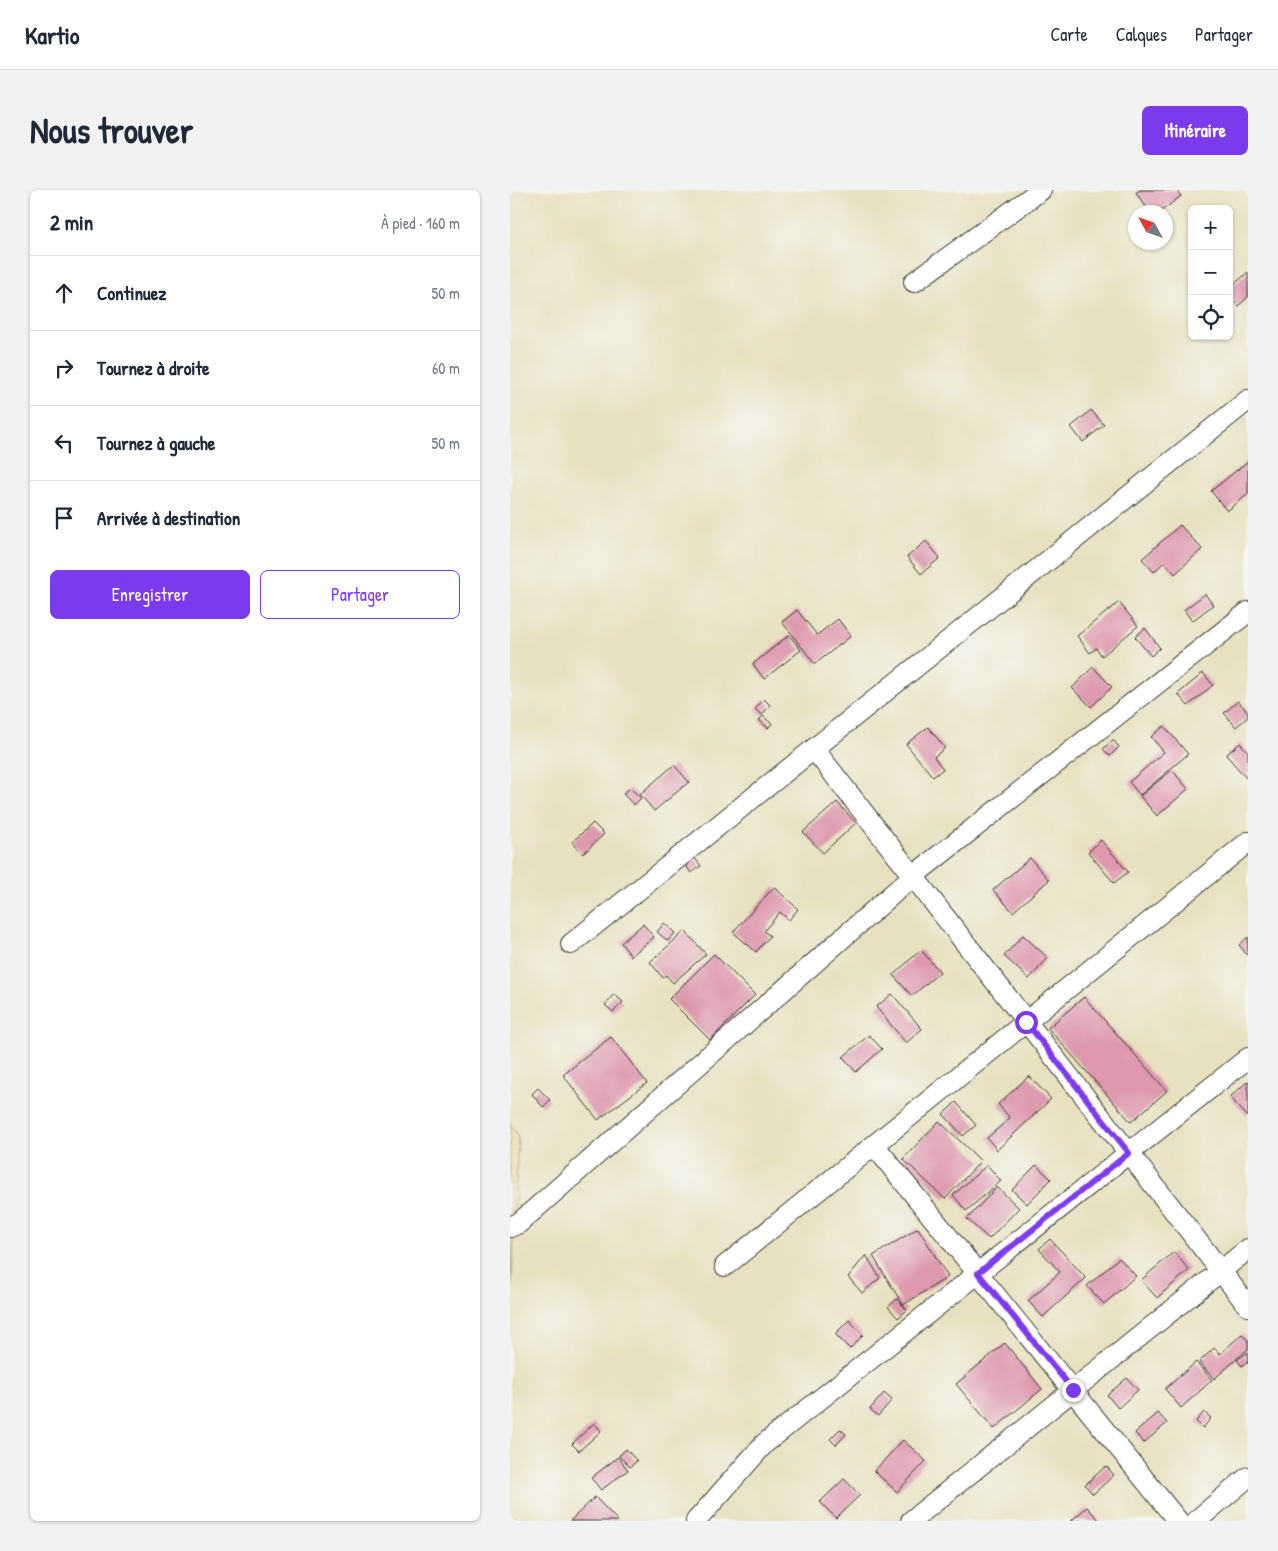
<!DOCTYPE html>
<html lang="fr">
<head>
<meta charset="utf-8">
<style>
	:root { --surface:#fff; --page:#f2f2f3; --text:#1f2937; --muted:#747a83; --line:#e0e1e3; --accent:#7c3aed }
	body { margin:0; font-family:"Patrick Hand",sans-serif; background:var(--page); color:var(--text) }
	.controls { position:absolute; right:15px; top:15px; display:grid; overflow:hidden; border-radius:8px; box-shadow:0 1px 4px #0004 }
	.controls button { width:45px; height:45px; display:grid; place-items:center; padding:0; border:0; border-bottom:1px solid var(--line); background:var(--surface); color:var(--text); font:25px sans-serif }
	.compass { position:absolute; left:618px; top:15px; width:45px; height:45px; border-radius:50%; background:var(--surface); box-shadow:0 1px 4px #0004; rotate:310deg }
	.stop { position:absolute; width:15px; height:15px; margin:-11px; border:4px solid #7c3aed; border-radius:50%; background:#fff }
	.stop.end { background:#7c3aed; border-color:#fff; box-shadow:0 1px 5px #0008 }
	.list { margin:0; padding:0; list-style:none }
	h2 { display:flex; justify-content:space-between; align-items:center; height:65px; margin:0; padding:0 20px; font-size:21px }
	h2 small { font-size:16px; font-weight:400; color:var(--muted) }
	.list li { display:grid; grid-template-columns:32px 1fr auto; gap:15px; align-items:center; box-sizing:border-box; height:75px; padding:0 20px; border-top:1px solid var(--line) }
	.list b { display:block; font-size:19px; white-space:nowrap }
	.list em { font-size:16px; font-style:normal; color:var(--muted) }
	.actions { display:flex; gap:10px; padding:15px 20px }
	.actions a { flex:1; padding:11px 0; border:1px solid var(--accent); border-radius:8px; text-align:center; font-size:18px; color:var(--accent) }
	.actions .main { background:var(--accent); color:#fff }
	.icon { flex:none; width:28px; height:28px; fill:none; stroke:currentColor; stroke-width:2; stroke-linecap:round; stroke-linejoin:round }
	.map { position:relative; flex:none; width:738px; height:1331px; overflow:hidden; border-radius:8px }
	header { display:flex; align-items:center; gap:30px; box-sizing:border-box; height:70px; padding:0 25px; background:var(--surface); border-bottom:1px solid var(--line) }
	header strong { font-size:24px }
	nav { display:flex; gap:28px; margin-inline-start:auto; font-size:18px }
	.intro { display:flex; align-items:center; justify-content:space-between; box-sizing:border-box; height:120px; padding:0 30px }
	h1 { margin:0; font-size:35px }
	.button { padding:12px 22px; border-radius:8px; background:var(--accent); color:#fff; font-size:18px; font-weight:700 }
	main { display:flex; gap:30px; padding:0 30px }
	aside { flex:1; background:var(--surface); border-radius:8px; box-shadow:0 1px 4px #0004 }
	.map>svg:first-child { display:block }
	.sand { fill:#eeda9e; stroke:#857b5d }
	.building { fill:#dd98ad }
	.lines { fill:none; stroke-linecap:round; stroke-linejoin:round }
	.minor-casing { stroke:#3a3a34; stroke-width:22 }
	.minor { stroke:#fff; stroke-width:20 }
	.route { stroke:#7c3aed; stroke-width:6 }
</style>
</head>
<body>
<header>
<strong>Kartio</strong>
<nav><a>Carte</a><a>Calques</a><a>Partager</a></nav>
</header>
<div class="intro"><h1>Nous trouver</h1><a class="button">Itinéraire</a></div>
<main>
<aside>
<h2>2 min<small>À pied · 160 m</small></h2>
<ul class="list">
<li><svg class="icon" aria-label="ahead" viewBox="0 0 24 24"><path d="M12 20V5M6 11l6-6 6 6"/></svg><div><b>Continuez</b></div><em>50 m</em></li>
<li><svg class="icon" aria-label="right" viewBox="0 0 24 24"><path d="M7 20v-9h11M14 6l5 5-5 5"/></svg><div><b>Tournez à droite</b></div><em>60 m</em></li>
<li><svg class="icon" aria-label="left" viewBox="0 0 24 24"><path d="M17 20v-9H6M10 6l-5 5 5 5"/></svg><div><b>Tournez à gauche</b></div><em>50 m</em></li>
<li><svg class="icon" aria-label="arrive" viewBox="0 0 24 24"><path d="M6 21V4h12l-3 4 3 4H6"/></svg><div><b>Arrivée à destination</b></div></li>
</ul>
<div class="actions"><a class="main">Enregistrer</a><a>Partager</a></div>
</aside>
<div class="map">
<svg width="738" height="1331" viewBox="0 0 738 1331">
	<rect width="100%" height="100%" fill="#f6f6f2"/>
	<filter id="ink" filterUnits="userSpaceOnUse"><feTurbulence type="fractalNoise" baseFrequency=".02" numOctaves="2"/><feDisplacementMap in="SourceGraphic" scale="10" xChannelSelector="R" yChannelSelector="G"/><feConvolveMatrix kernelMatrix="1 2 1 2 8 2 1 2 1" color-interpolation-filters="sRGB"/></filter>
	<filter id="wash" filterUnits="userSpaceOnUse"><feTurbulence type="fractalNoise" baseFrequency=".0096" numOctaves="4" result="noise"/><feDisplacementMap in="SourceGraphic" scale="20" xChannelSelector="R" yChannelSelector="G"/><feGaussianBlur stdDeviation="1.12" result="paint"/><feColorMatrix in="noise" values="0 0 0 0 0 0 0 0 0 0 0 0 0 0 0 0 0 1.4 0 .05"/><feComposite in="paint" operator="in"/></filter>
	<g filter="url(#wash)">
		<rect width="100%" height="100%" fill="#e7e1bf"/>
		<!-- sand -->
		<path class="sand" d="M0,934l8,12 -8,183z"/>
		<g id="blocks">
			<!-- building -->
			<path class="building" d="M630,0h36l5,6 -21,16h-10l-14,-19z
				M738,82v25l-10,9 -9,-10v-7z
				M581,220l13,15 -21,17 -12,-15z
				M738,271v33l-21,17 -16,-20z
				M670,335l22,24 -27,25 -11,-12 -10,10 -12,-13z
				M416,351l14,17 -19,16 -14,-17z
				M695,404l8,11 -21,16 -8,-11z
				M609,412l19,24 -36,30 -6,-8 -6,5 -13,-17z
				M287,420l20,25 21,-16 13,17 -36,28 -33,-42z
				M635,438l15,20 -9,8 -16,-19z
				M279,445l12,15 -37,29 -11,-15z
				M583,477l19,20 -21,20 -19,-19z
				M693,483l10,12 -25,21 -10,-12z
				M254,509l6,6 -8,10 -7,-6z
				M728,511l10,11v5l-12,10 -12,-14z
				M253,526l9,8 -4,4 -9,-8z
				M654,536l24,28 -48,41 -11,-13 35,-30 -13,-15z
				M418,537l17,21 -11,9 9,12 -10,8 -27,-33z
				M603,550l6,7 -9,9 -7,-7z
				M730,553l8,9v28l-22,-25z
				M164,575l15,17 -35,29 -14,-17z
				M662,580l16,19 -31,27 -17,-20z
				M120,598l11,10 -7,7 -11,-11z
				M327,612l19,21 -33,30 -20,-21z
				M83,633l11,11 -21,20 -11,-12z
				M591,650l27,32 -14,11 -26,-31z
				M183,666l8,10 -10,7 -7,-10z
				M520,668l19,22 -36,32 -20,-22z
				M264,697l24,22 -9,11 -9,-8 -16,19 6,5 -14,16 -23,-20z
				M154,733l11,10 -7,8 -11,-9z
				M133,734l11,13 -23,19 -10,-13z
				M175,741l21,23 -33,29 -7,-8 -3,3 -13,-16z
				M513,745l25,23 -19,21 -25,-23z
				M738,747v19l-9,-11z
				M411,760l19,22 -28,24 -19,-21z
				M204,764l41,41 -45,45 -41,-41z
				M104,804l9,8 -10,10 -8,-7z
				M382,804l30,35 -16,14 -30,-36z
				M574,807l83,94 -36,31 -83,-94z
				M359,845l13,14 -26,23 -13,-15z
				M101,847l36,46 -49,37 -35,-45z
				M519,886l22,23 -54,51 -10,-12 23,-20 -12,-14z
				M738,891v36l-18,-20z
				M28,898l12,12 -7,7 -11,-13z
				M446,912l20,23 -13,11 -20,-22z
				M429,931l42,40 -36,38 -42,-40z
				M477,975l14,16 -35,30 -13,-16z
				M526,975l15,14 -24,25 -15,-14z
				M487,997l22,21 -30,31 -22,-20z
				M408,1038l30,49 -45,28 -30,-49z
				M540,1049l36,39 -43,39 -15,-16 32,-29 -21,-23z
				M664,1062l15,18 -32,28 -16,-18z
				M356,1065l14,23 -18,15 -14,-16z
				M609,1068l17,18 -32,28 -17,-18z
				M387,1109l10,11 -9,8 -10,-11z
				M339,1130l14,15 -13,14 -15,-15z
				M732,1144l6,7v8l-34,30 -15,-17 15,-14 6,6z
				M495,1153l37,46 -48,40 -38,-45z
				M738,1162v12l-1,-2 -5,4 -5,-6z
				M686,1172l16,18 -31,28 -16,-19z
				M617,1188l11,12 -20,18 -11,-13z
				M374,1203l8,7 -14,16 -8,-7z
				M694,1222l7,6 -8,10 -7,-7z
				M648,1223l9,10 -23,20 -9,-10z
				M84,1233l7,8 -22,20 -7,-7z
				M330,1239l6,5 -10,11 -6,-6z
				M393,1250l23,21 -29,31 -23,-21z
				M116,1259l11,12 -7,6 -11,-11z
				M108,1267l10,13 -27,20 -10,-12z
				M596,1276l8,9 -21,19 -8,-9z
				M334,1289l16,16 -24,23 -16,-16z
				M85,1307l23,24h-48z
				M577,1317l13,14h-29z"/>
		</g>
	</g>
	<g filter="url(#ink)">
		<use href="#blocks" fill-opacity="0" stroke="#3a3a34" stroke-width="1"/>
		<g class="lines">
			<!-- minor casing -->
			<g class="minor-casing">
				<path id="minor" d="M404,92l127,-92
					M304,559l434,557
					M61,754l677,-544
					M364,955l304,376
					M0,1037l9,-4 394,-347 335,-264
					M215,1076l523,-424
					M186,1331l68,-77 484,-386
					M401,1331l337,-272
					M686,1331l52,-44"/>
			</g>
			<!-- minor -->
			<use href="#minor" class="minor"/>
		</g>
	</g>
	<g class="lines" filter="url(#ink)">
		<!-- route -->
		<path class="route" d="M516,832l103,131 -151,120 95,117"/>
	</g>
</svg>
<div class="controls">
<button>+</button>
<button>−</button>
<button><svg class="icon" aria-label="locate" viewBox="0 0 24 24"><circle cx="12" cy="12" r="6"/><path d="M12 2v4M12 18v4M2 12h4M18 12h4"/></svg></button>
</div>
<svg class="compass" viewBox="-18 -18 36 36"><path d="M0-13l5 13h-10z" fill="#e53935"/><path d="M0 13l5-13h-10z" fill="#747a83"/></svg>
<div class="stop" style="left:516px;top:832px"></div>
<div class="stop end" style="left:563px;top:1200px"></div>
</div>
</main>
</body>
</html>
